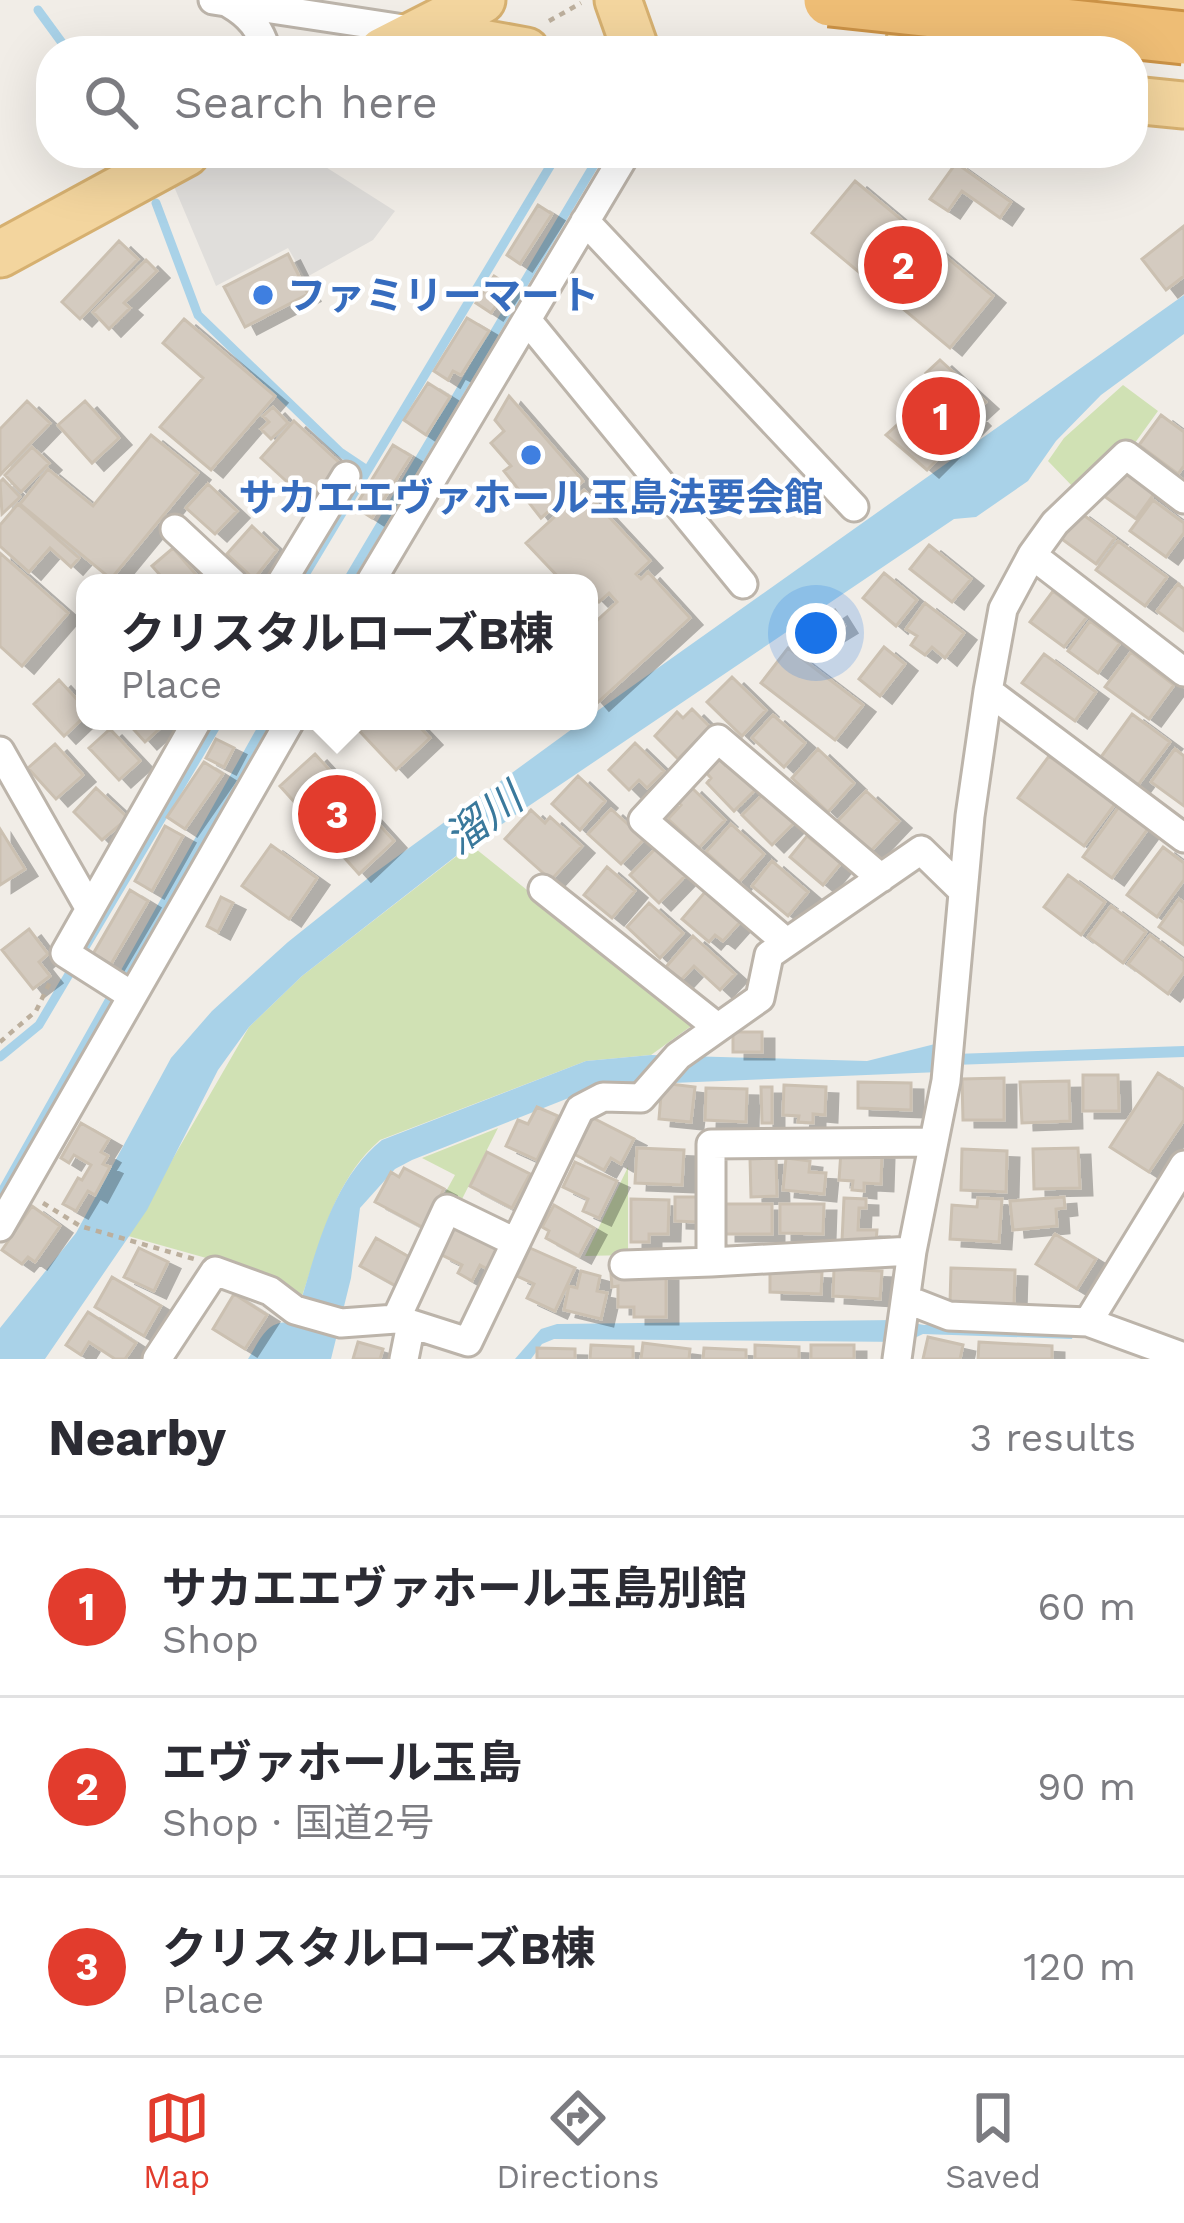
<!DOCTYPE html>
<html lang="en">
<head>
<meta charset="utf-8">
<style>
	:root { --surface:#fff; --page:#f7f7f7; --text:#2b2b33; --muted:#7c7c81; --line:#e1e1e2; --accent:#e23c2d }
	body { margin:0; font-family:"Work Sans","Noto Sans JP",sans-serif; background:var(--page); color:var(--text) }
	.you { position:absolute; left:816px; top:633px; width:42px; height:42px; margin:-30px; border:9px solid #fff; border-radius:50%; background:#1a73e8; box-shadow:0 0 0 18px #1a73e833 }
	.badge { display:grid; place-items:center; width:78px; height:78px; border-radius:50%; background:var(--accent); color:#fff; font-size:39px; font-weight:700 }
	.pin { position:absolute; translate:-50% -50%; border:6px solid #fff; box-shadow:0 3px 12px #0006 }
	.popup { position:absolute; left:76px; top:574px; width:522px; height:156px; box-sizing:border-box; display:grid; place-content:center; border-radius:24px; background:var(--surface); filter:drop-shadow(0 3px 9px #0005); font-size:39px; white-space:nowrap; color:var(--muted) }
	.popup b { font-size:45px; color:var(--text) }
	.popup::after { content:''; position:absolute; left:50%; top:100%; margin-left:-24px; border:24px solid transparent; border-top-color:var(--surface) }
	.list { margin:0; padding:0; list-style:none }
	h2 { display:flex; justify-content:space-between; align-items:center; height:156px; margin:0; padding:0 48px; font-size:51px }
	h2 small { font-size:39px; font-weight:400; color:var(--muted) }
	.list li { display:grid; grid-template-columns:78px 1fr auto; gap:36px; align-items:center; box-sizing:border-box; height:180px; padding:0 48px; border-top:3px solid var(--line) }
	.list b { display:block; font-size:45px; white-space:nowrap }
	.list p { margin:0; font-size:39px; white-space:nowrap; color:var(--muted) }
	.list em { font-size:39px; font-style:normal; color:var(--muted) }
	.icon { flex:none; width:66px; height:66px; fill:none; stroke:currentColor; stroke-width:2; stroke-linecap:round; stroke-linejoin:round }
	.map { position:relative; flex:none; width:1184px; height:1359px; overflow:hidden }
	.search { position:absolute; background:var(--surface); box-shadow:0 12px 48px #0002; left:36px; right:36px; top:36px; height:132px; display:flex; align-items:center; gap:30px; box-sizing:border-box; padding:0 42px; border-radius:48px; color:var(--muted); font-size:45px }
	.sheet { height:696px; background:var(--surface) }
	nav { display:flex; justify-content:space-around; align-items:center; box-sizing:border-box; height:168px; border-top:3px solid var(--line); background:var(--surface); font-size:33px; color:var(--muted) }
	nav a { display:grid; justify-items:center; gap:6px }
	nav .on { color:var(--accent) }
	.map>svg:first-child { display:block }
	.green { fill:#d0e1b4 }
	.parking { fill:#e0dedb }
	.water { fill:#a9d2e8 }
	.lines { fill:none; stroke-linecap:round; stroke-linejoin:round }
	.stream { stroke:#a9d2e8; stroke-width:9 }
	.building { fill:#d4cbc0; stroke:#cbc0b1; stroke-width:3; filter:url(#shadow) }
	.street-casing { stroke:#bcb4aa; stroke-width:33 }
	.primary-casing { stroke:#d6b070; stroke-width:51 }
	.path { stroke:#bcaf9d; stroke-width:4.5; stroke-dasharray:6 6; stroke-linecap:butt }
	.street { stroke:#fff; stroke-width:27 }
	.primary { stroke:#f3d59e; stroke-width:45 }
	.highway-bridge-casing { stroke:#cb9246; stroke-width:57; stroke-linecap:butt }
	.highway-bridge { stroke:#eebd75; stroke-width:51 }
	.shop-dot { fill:#3f7fe0; stroke:#fff; stroke-width:4.5 }
	.labels { text-anchor:middle; stroke-width:9; stroke-linejoin:round; paint-order:stroke }
	.shop-label { font-size:39px; font-weight:bold; fill:#366cbe; stroke:#fff; text-anchor:start }
	.water-label { font-size:42px; font-style:italic; fill:#3a799c; stroke:#fff }
</style>
</head>
<body>
<div class="map">
<svg width="1184" height="1359" viewBox="0 0 1184 1359">
	<defs>
		<filter id="shadow"><feDropShadow dx="12" dy="7" stdDeviation="0" flood-color="#0004"/></filter>
	</defs>
	<rect width="100%" height="100%" fill="#f1ede7"/>
	<!-- green -->
	<path class="green" d="M1123,385l35,26 -26,36 -8,-7 -49,49 -27,-28 16,-23z
		M471,845l223,179 -43,31 -65,6 -206,79c-47,41 -59,102 -79,159l-6,-1 -14,-19 -153,-43 121,-209 53,-51z
		M498,1128l-38,75 -16,-8 11,-20 -33,-17z
		M628,1167v88l-43,1z"/>
	<!-- parking -->
	<path class="parking" d="M234,153h95l-8,11 74,47 -22,29 -68,38 -17,-30 -72,38 -43,-102z"/>
	<!-- water -->
	<path class="water" d="M1184,295v39l-83,61 -45,46 -28,40 -52,36 -22,2 -489,330 -163,127 -53,51 -31,43 -71,140 -102,149h-45v-31l76,-95 95,-175 41,-47 76,-69 84,-67 211,-154h6l4,-7z
		M943,1042l12,12 229,-8v11l-231,8 -13,7 -341,14 -187,74 -17,9 -35,39 -9,70 -20,81h-83c13,-20 19,-41 46,-36 21,-64 34,-139 88,-183l204,-79 65,-6 216,6z
		M897,1320l27,5 141,1 9,6 -2,7 -149,-5 -17,8 -352,-3 -12,5 -11,15h-16l26,-30 16,-5z"/>
	<g class="lines">
		<!-- stream -->
		<path class="stream" d="M38,10l30,41
			M156,203l42,112 142,137 27,18
			M300,583l258,-430
			M346,583l251,-423
			M0,1057l39,-32 180,-304
			M0,1195l266,-474"/>
	</g>
	<!-- building -->
	<path class="building" d="M956,163l55,39 -11,16 -38,-27 -14,20 -18,-12z
		M855,181l138,115 -43,52 -138,-115z
		M538,205l14,9 -32,50 -13,-9z
		M1184,226v50l-18,14 -24,-31z
		M119,241l19,18 -58,60 -18,-17z
		M288,254l20,40 -63,33 -21,-40z
		M146,260l11,11 -33,32 6,5 -21,21 -16,-17z
		M494,276l15,10 -18,27 -15,-10z
		M467,318l22,13 -28,44 -8,-4 -5,9 -14,-9z
		M184,319l91,77 -64,74 -51,-43 43,-49 -40,-35z
		M940,360l46,42 -13,12 5,5 -51,51 -41,-35 33,-30 -1,-8 16,-16 -8,-8z
		M428,383l22,14 -24,38 -22,-15z
		M509,396l74,85 -42,37 -37,-47 7,-5 -20,-23 13,-12 -9,-11z
		M27,401l23,22 -50,52v-46z
		M85,401l34,37 -27,25 -34,-38z
		M273,407l15,16 -17,16 -10,-10 8,-7 -6,-6z
		M1161,415l23,17v34l-6,8 -39,-29z
		M294,421l50,46 -36,34 -47,-43z
		M151,435l47,38 -87,106 -91,-75 28,-35 45,37z
		M393,445l18,11 -39,62 -17,-11z
		M32,447l17,16 -28,29 -16,-17z
		M1123,471l31,23 -18,25 -32,-23z
		M3,479l17,18 -18,17 -2,-32z
		M208,484l29,27 -22,23 -29,-26z
		M584,490l66,71 -14,13 5,5 7,-7 42,46 -93,85 -8,-9v-66l28,-26 -8,-9 -10,9 -10,-10v-9l-11,-3 -14,3 -38,-40z
		M1153,500l31,23v10l-18,24 -36,-26z
		M18,504l61,54 -8,9 -21,-19 -21,24 -29,-26v-21z
		M1078,511l37,27 -19,26 -37,-27z
		M252,526l25,24 -23,29 -27,-25z
		M1118,541l49,36 -22,29 -49,-36z
		M929,545l42,34 -19,23 -42,-33z
		M173,548l26,30 -6,5h-26l-15,-17z
		M0,553l68,60 -46,53 -22,-20z
		M884,573l33,27 -21,26 -33,-28z
		M1178,584l6,5v42l-27,-20z
		M1053,591l34,26 -23,30 -34,-25z
		M925,603l39,30 -19,25 -13,-11 -7,8 -14,-10 6,-9 -11,-7z
		M835,610l10,16 -26,16 -9,-15z
		M1090,621l30,22 -22,30 -30,-22z
		M884,647l21,17 -25,32 -21,-17z
		M788,648l75,57 -28,35 -74,-57z
		M1131,652l43,33 -25,34 -44,-32z
		M1044,654l52,38 -21,29 -53,-38z
		M732,677l34,33 -24,26 -35,-34z
		M59,680l26,28v8l-21,20 -30,-32z
		M692,709l18,18 -32,32 -23,-23 22,-24 6,6z
		M1132,714l38,28 -32,43 -37,-28z
		M773,715l32,28 -21,24 -32,-29z
		M126,721h42l-23,21z
		M350,721h64l16,17 -34,32z
		M110,729l30,32 -21,19 -30,-32z
		M216,739l18,9 -10,19 -18,-9z
		M635,743l29,28 -17,17 -8,-8 -10,10 -20,-20z
		M55,744l28,31 -27,24 -28,-31z
		M818,749l36,34 -26,29 -36,-34z
		M1175,749l9,7v50l-33,-24z
		M315,754l79,87 -35,33 -79,-88z
		M717,756l8,9 4,-4 27,28 -22,22 -27,-28 4,-5 -8,-9z
		M1049,756l66,48 -31,42 -66,-48z
		M204,762l19,12 -38,55 -18,-12z
		M578,776l27,25 -25,29 -28,-26z
		M690,786l35,34 -26,28 -31,-29 13,-14 -4,-4z
		M96,788l32,30 -26,22 -28,-28z
		M866,791l33,30 -31,33 -33,-30z
		M765,792l30,30 -23,23 -30,-30z
		M1121,804l29,22 -38,52 -29,-21z
		M611,809l33,30 -23,25 -33,-30z
		M531,810l14,13 5,-6 32,29 -31,34 -46,-41z
		M731,824l33,30 -25,28 -33,-30z
		M165,826l18,10 -31,55 -17,-10z
		M0,829l25,40 -25,16z
		M807,836l34,27 -18,22 -33,-28z
		M271,845l46,33 -28,41 -47,-33z
		M1163,847l21,16v17l-27,37 -30,-22z
		M656,848l29,28 -26,27 -29,-28z
		M772,861l36,31 -20,24 -36,-30z
		M607,867l28,24 -23,27 -28,-23z
		M1068,875l37,27 -24,33 -37,-28z
		M130,890l18,11 -37,63 -18,-10z
		M705,892l35,30 -17,19 -8,-6 -6,7 -27,-23z
		M221,897l12,6 -15,29 -11,-6z
		M1179,899l5,4v42l-25,-18z
		M649,903l34,30 -23,25 -33,-31z
		M1111,906l35,26 -23,31 -35,-26z
		M29,929l19,25 -9,8 11,14 -17,13 -31,-39z
		M1150,935l34,26v11l-16,22 -40,-30z
		M693,936l42,38 -15,16 -26,-24 -14,15 -14,-14z
		M733,1032h29v20h-29z
		M1158,1073l26,17v30l-35,52 -39,-25z
		M1083,1075h35l1,36h-36z
		M1004,1078v42h-41l-1,-41z
		M1069,1081l1,40 -48,2 -2,-41z
		M858,1082l53,1v27l-53,-2z
		M662,1083l33,4 -4,35 -32,-3z
		M784,1085l42,2 -1,28 -12,-1v9l-15,-1 1,-6 -16,-1z
		M761,1087h11v36h-10z
		M706,1088l41,1 -1,33 -41,-2z
		M537,1107l21,9 -21,44 -31,-14 12,-26 10,4z
		M593,1118l41,21 -13,25 -10,-6 -7,12 -30,-16z
		M81,1123l28,16 -8,13 7,4 -5,8 7,3 -15,28 -7,-4 -12,20 -13,-7 15,-26 4,2 9,-15 -17,-10 -5,8 -8,-5z
		M637,1148l47,2 -2,35 -47,-2z
		M1078,1148l2,40 -46,1 -1,-40z
		M962,1149l45,2 -1,41 -45,-2z
		M841,1151l41,2 -1,31 -17,-1v8l-12,-1 1,-9 -14,-1z
		M487,1152l43,22 -18,34 -42,-22z
		M776,1158l1,38 -26,1 -1,-38z
		M786,1158l24,3 -1,11 17,1 -2,21 -41,-4z
		M575,1162l42,19 -18,37 -16,-7 5,-12 -25,-12z
		M404,1168l40,21 -20,39 -49,-26 16,-30 8,5z
		M675,1197h23v25l-23,-1z
		M1064,1197l1,11 -9,1 1,17 -44,4 -3,-29z
		M844,1198l22,1v9h-7l-1,22h19l-1,12 -34,-1z
		M978,1198l24,1 -3,43 -49,-3 2,-34 25,2z
		M631,1199l38,1 -1,34h-19v8h-18z
		M724,1204h48v30h-48z
		M780,1204h44l-1,30 -43,-1z
		M554,1205l40,23 -15,28 -33,-18 3,-7 -7,-4z
		M32,1206l28,20 -25,36 -7,-5 -6,7 -20,-14z
		M455,1225l48,24 -12,22 -11,-6 -8,16 -14,-8 4,-8 -22,-11z
		M1055,1234l41,25 -19,30 -41,-25z
		M376,1238l35,20 -15,28 -36,-20z
		M139,1248l29,14 -14,29 -30,-14z
		M530,1248l45,20 -20,43 -28,-13 7,-14 -17,-8z
		M951,1268l64,2 -1,35 -64,-2z
		M834,1269l48,2 -2,28 -47,-3z
		M770,1270l52,2 -1,22 -51,-2z
		M581,1271l19,5 -3,15 10,2 -6,26 -37,-9 5,-24 8,2z
		M611,1274h55v43h-32v-10h-16v-21l-6,1z
		M112,1277l49,29 -17,30 -49,-29z
		M234,1294l33,21 -22,34 -32,-20z
		M88,1312l48,31 -11,16h-10l-26,-17 -8,13 -15,-10z
		M928,1337l35,8 -3,14h-37z
		M358,1342l25,7 -3,10h-27z
		M979,1342l73,4v13h-74z
		M643,1343l47,6 -1,10h-48z
		M591,1345l42,2v12h-43z
		M755,1345l44,2v12h-44z
		M811,1345h43v14h-43z
		M537,1348l38,1v10h-38z
		M704,1348l42,2v9h-43z"/>
	<g class="lines">
		<!-- street casing -->
		<g class="street-casing">
			<path id="street" d="M213,0l204,31
				M230,4c19,11 31,25 36,47
				M585,221l269,286
				M527,320l216,264
				M175,529l58,54
				M1032,555l23,-32 71,-68 58,44
				M281,583l65,-107
				M370,583l256,-430
				M988,691l196,147
				M0,751l90,158 -25,44 66,42
				M543,889l174,138
				M90,909l107,-188
				M786,942l-143,-122 75,-81 163,139
				M0,1227l290,-506
				M912,1251l-201,11v-118l222,-2
				M624,1265l87,-3
				M908,1300l41,16 139,6 96,35
				M396,1319l51,-110 68,33
				M1088,1322l96,-157
				M157,1359l58,-88 55,20 25,19 46,13 55,-4 72,23 112,-233 23,-12 38,1 37,-42 82,-58 9,-43 152,-105 42,41
				M404,1359l7,-35
				M897,1359l15,-108 34,-170 24,-265 18,-125 15,-82 29,-54 152,117"/>
		</g>
		<!-- primary casing -->
		<g class="primary-casing">
			<path id="primary" d="M618,0l18,51
				M1087,0l97,9
				M421,32l105,19
				M382,51l100,-51
				M909,51l6,-51
				M1133,100l51,5
				M0,254l186,-101"/>
		</g>
		<!-- path -->
		<path class="path" d="M549,21l32,-18
			M0,1042l36,-31 16,-33
			M43,1203l37,23 114,33"/>
		<!-- street -->
		<use href="#street" class="street"/>
		<!-- primary -->
		<use href="#primary" class="primary"/>
		<!-- highway-bridge casing -->
		<g class="highway-bridge-casing">
			<path id="highway-bridge" d="M830,0l354,38"/>
		</g>
		<!-- highway-bridge -->
		<use href="#highway-bridge" class="highway-bridge"/>
	</g>
	<!-- markers -->
	<g class="shop-dot">
		<circle cx="263" cy="295" r="12"/>
		<circle cx="531" cy="455" r="12"/>
	</g>
	<g class="labels">
		<!-- shop labels -->
		<g class="shop-label">
			<text x="287" y="309">ファミリーマート</text>
			<text x="531" y="511" text-anchor="middle">サカエエヴァホール玉島法要会館</text>
		</g>
		<!-- water labels -->
		<g class="water-label">
			<text transform="translate(483 818) rotate(-37)" y="15">溜川</text>
		</g>
	</g>
</svg>
<div class="you"></div>
<div class="pin badge" style="left:941px;top:416px">1</div>
<div class="pin badge" style="left:903px;top:265px">2</div>
<div class="pin badge" style="left:337px;top:814px">3</div>
<div class="popup"><b>クリスタルローズB棟</b>Place</div>
<div class="search"><svg class="icon" aria-label="search" viewBox="0 0 24 24"><circle cx="10" cy="10" r="6"/><path d="M15 15l6 6"/></svg>Search here</div>
</div>
<section class="sheet">
<h2>Nearby<small>3 results</small></h2>
<ul class="list">
<li><span class="badge">1</span><div><b>サカエエヴァホール玉島別館</b><p>Shop</p></div><em>60 m</em></li>
<li><span class="badge">2</span><div><b>エヴァホール玉島</b><p>Shop · 国道2号</p></div><em>90 m</em></li>
<li><span class="badge">3</span><div><b>クリスタルローズB棟</b><p>Place</p></div><em>120 m</em></li>
</ul>
</section>
<nav>
<a class="on"><svg class="icon" aria-label="map" viewBox="0 0 24 24"><path d="M3 6l6-2 6 2 6-2v14l-6 2-6-2-6 2zM9 4v14M15 6v14"/></svg>Map</a>
<a><svg class="icon" aria-label="directions" viewBox="0 0 24 24"><path d="M12 3l9 9-9 9-9-9zM9 14v-3h6M13 9l2 2-2 2"/></svg>Directions</a>
<a><svg class="icon" aria-label="saved" viewBox="0 0 24 24"><path d="M7 4h10v16l-5-4-5 4z"/></svg>Saved</a>
</nav>
</body>
</html>
